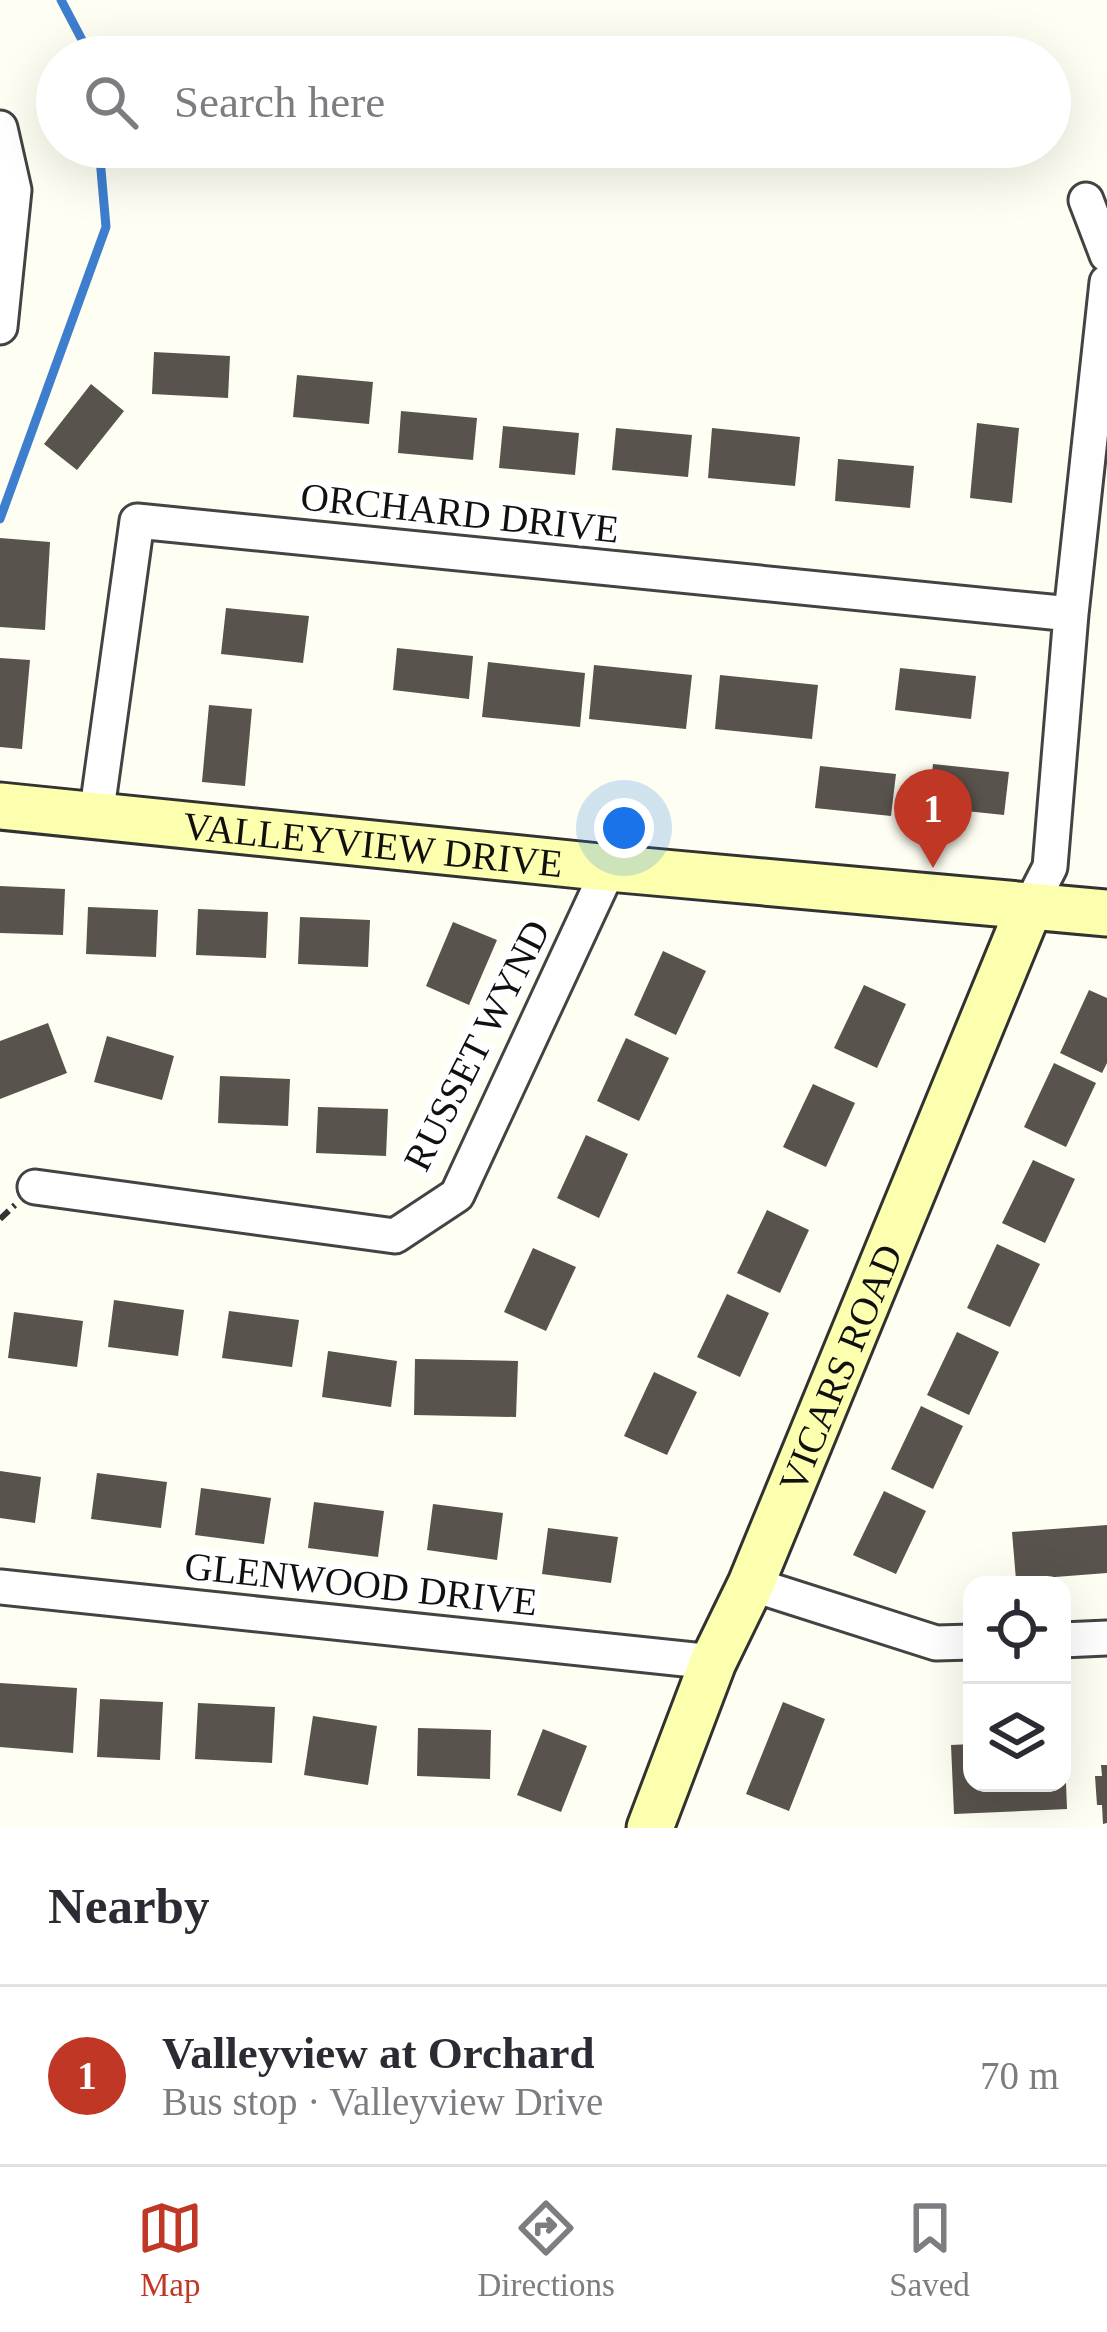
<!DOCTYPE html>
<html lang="en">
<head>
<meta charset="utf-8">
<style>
	:root { --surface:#fff; --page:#f2f2f3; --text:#2b2b33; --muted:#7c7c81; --line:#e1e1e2; --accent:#c13726 }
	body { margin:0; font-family:Georgia,serif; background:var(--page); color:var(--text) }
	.controls { position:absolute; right:36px; bottom:36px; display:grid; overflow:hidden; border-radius:24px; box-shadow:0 12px 48px #0002 }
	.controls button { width:108px; height:108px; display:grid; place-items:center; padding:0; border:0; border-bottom:3px solid var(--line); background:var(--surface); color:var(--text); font:60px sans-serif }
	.you { position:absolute; left:624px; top:828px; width:42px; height:42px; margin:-30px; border:9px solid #fff; border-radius:50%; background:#1a73e8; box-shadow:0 0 0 18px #1a73e833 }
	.badge { display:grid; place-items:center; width:78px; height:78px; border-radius:50%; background:var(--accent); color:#fff; font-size:39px; font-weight:700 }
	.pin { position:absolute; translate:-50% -99px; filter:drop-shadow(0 3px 6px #0008) }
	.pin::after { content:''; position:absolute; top:63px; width:42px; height:36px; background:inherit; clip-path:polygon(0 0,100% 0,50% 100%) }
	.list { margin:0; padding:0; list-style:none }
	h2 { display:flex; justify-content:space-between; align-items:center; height:156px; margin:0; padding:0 48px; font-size:51px }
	h2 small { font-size:39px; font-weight:400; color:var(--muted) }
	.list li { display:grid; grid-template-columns:78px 1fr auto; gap:36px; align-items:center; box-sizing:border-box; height:180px; padding:0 48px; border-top:3px solid var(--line) }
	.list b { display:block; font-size:45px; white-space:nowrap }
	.list p { margin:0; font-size:39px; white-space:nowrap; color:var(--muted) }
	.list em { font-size:39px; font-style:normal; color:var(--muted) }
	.icon { flex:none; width:66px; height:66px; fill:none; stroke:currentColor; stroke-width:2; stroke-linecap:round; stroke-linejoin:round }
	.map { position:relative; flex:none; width:1107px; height:1828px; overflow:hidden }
	.search { position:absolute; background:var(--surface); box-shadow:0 12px 48px #0002; left:36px; right:36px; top:36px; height:132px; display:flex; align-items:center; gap:30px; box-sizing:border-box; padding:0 42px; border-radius:66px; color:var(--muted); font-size:45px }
	.sheet { height:336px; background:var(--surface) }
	nav { display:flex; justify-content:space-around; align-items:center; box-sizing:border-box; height:168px; border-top:3px solid var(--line); background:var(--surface); font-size:33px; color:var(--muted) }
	nav a { display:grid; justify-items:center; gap:6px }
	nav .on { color:var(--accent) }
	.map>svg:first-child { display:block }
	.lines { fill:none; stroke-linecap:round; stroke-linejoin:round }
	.stream { stroke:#3e7ece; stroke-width:9 }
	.building { fill:#58534c }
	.street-casing { stroke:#434343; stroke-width:39 }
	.secondary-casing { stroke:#323232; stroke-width:51 }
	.path { stroke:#323232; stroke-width:6; stroke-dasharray:12 6; stroke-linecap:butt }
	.street { stroke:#fff; stroke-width:33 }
	.secondary { stroke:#fbffae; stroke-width:45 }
	.labels { text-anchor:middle; stroke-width:12; stroke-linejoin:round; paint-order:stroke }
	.street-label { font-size:39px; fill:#101010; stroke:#fff }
</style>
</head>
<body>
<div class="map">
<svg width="1107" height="1828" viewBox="0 0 1107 1828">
	<rect width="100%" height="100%" fill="#fffef2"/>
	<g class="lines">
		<!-- stream -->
		<path class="stream" d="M61,0l30,57
			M0,519l106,-292 -7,-80"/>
	</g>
	<!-- building -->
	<path class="building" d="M154,352l76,4 -2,42 -76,-4z
		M297,375l76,7 -4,42 -76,-7z
		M91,384l33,27 -47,59 -33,-26z
		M401,411l76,7 -4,42 -75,-7z
		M977,423l42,5 -7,75 -42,-5z
		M503,426l76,7 -4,42 -76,-7z
		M616,428l76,7 -4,42 -76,-7z
		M712,428l88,9 -5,49 -87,-8z
		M838,459l76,7 -4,42 -75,-7z
		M0,538l50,4 -5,88 -45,-3z
		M226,608l83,8 -6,47 -82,-9z
		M397,648l76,8 -4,43 -76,-9z
		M0,658l30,2 -8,89 -22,-2z
		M488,662l97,11 -5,54 -98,-10z
		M594,665l98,10 -6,54 -97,-10z
		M900,668l76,8 -5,43 -76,-9z
		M720,675l98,10 -6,54 -97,-10z
		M209,705l43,4 -7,77 -43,-4z
		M933,764l76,8 -5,43 -76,-8z
		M820,766l76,8 -5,42 -76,-8z
		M0,886l65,3 -2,46 -63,-2z
		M88,907l70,3 -2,47 -70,-3z
		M198,909l70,3 -2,46 -70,-3z
		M300,917l70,3 -2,47 -70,-3z
		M453,922l44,18 -28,65 -43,-19z
		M663,951l43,20 -30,64 -42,-20z
		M864,985l42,19 -29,64 -43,-20z
		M1089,990l18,8v65l-5,10 -42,-20z
		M48,1023l19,50 -67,26v-58z
		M107,1036l67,20 -12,44 -68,-18z
		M626,1038l43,20 -30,63 -42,-20z
		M1054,1063l42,20 -30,64 -42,-20z
		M220,1076l70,3 -2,47 -70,-3z
		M813,1084l42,19 -29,64 -43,-20z
		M318,1107l70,2 -2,47 -70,-3z
		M586,1135l42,19 -29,64 -42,-20z
		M1033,1160l42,19 -30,64 -43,-20z
		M767,1210l42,20 -29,63 -43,-20z
		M997,1244l43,20 -30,63 -43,-19z
		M533,1248l43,19 -30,64 -42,-19z
		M727,1294l42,19 -29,64 -43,-20z
		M114,1300l70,10 -6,46 -70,-9z
		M229,1311l70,9 -7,47 -70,-9z
		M14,1312l69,9 -6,46 -69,-9z
		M957,1332l42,20 -30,63 -42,-20z
		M328,1351l69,10 -6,46 -69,-10z
		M415,1359l103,2 -2,56 -102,-2z
		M654,1372l43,20 -30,63 -43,-19z
		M921,1406l42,20 -30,63 -42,-20z
		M0,1471l41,6 -6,46 -35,-5z
		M97,1473l70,9 -6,46 -70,-9z
		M201,1488l70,10 -7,46 -69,-9z
		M884,1491l42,20 -30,63 -43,-19z
		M314,1502l70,9 -6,46 -70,-9z
		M433,1504l70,9 -6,47 -70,-10z
		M1107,1525v48l-91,7 -4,-48z
		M548,1528l70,9 -7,46 -69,-9z
		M0,1683l77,5 -4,65 -73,-6z
		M100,1699l63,3 -3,58 -63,-3z
		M783,1702l42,17 -36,92 -43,-17z
		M198,1703l77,4 -3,56 -77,-4z
		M313,1716l64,10 -9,59 -64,-10z
		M418,1728l73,2 -1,49 -73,-3z
		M543,1729l44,17 -26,66 -44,-17z
		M972,1744v39h94l1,26 -113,5 -3,-69z
		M1101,1765h6v58l-4,1 -1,-19h-5l-2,-29h7z"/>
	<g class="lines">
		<!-- street casing -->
		<g class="street-casing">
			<path id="street" d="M0,128l14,62 -14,137
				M1086,200l21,55
				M96,817l41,-296 934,93
				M1030,906l20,-39 21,-253 36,-332
				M35,1187l360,49 62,-41 152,-327
				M751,1584l185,59 36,-1
				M0,1587l713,75
				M1062,1640l45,-2"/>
		</g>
		<!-- secondary casing -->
		<g class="secondary-casing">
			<g id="secondary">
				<path id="s1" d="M0,806l609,62 498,45"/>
				<path id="s2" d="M650,1828l63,-166 38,-78 279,-678"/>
			</g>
		</g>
		<!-- path -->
		<path class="path" d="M0,1219l15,-14"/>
		<!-- street -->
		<use href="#street" class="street"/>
		<!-- secondary -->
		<use href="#secondary" class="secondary"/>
	</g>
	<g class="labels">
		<!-- street labels -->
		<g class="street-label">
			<text transform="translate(460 512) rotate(6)" y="14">ORCHARD DRIVE</text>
			<text dy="14" stroke="none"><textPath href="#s1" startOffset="375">VALLEYVIEW DRIVE</textPath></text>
			<text transform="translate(476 1045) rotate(-63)" y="14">RUSSET WYND</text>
			<text dy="14" stroke="none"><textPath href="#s2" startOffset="498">VICARS ROAD</textPath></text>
			<text transform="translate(361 1583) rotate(6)" y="14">GLENWOOD DRIVE</text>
		</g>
	</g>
</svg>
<div class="controls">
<button><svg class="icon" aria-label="locate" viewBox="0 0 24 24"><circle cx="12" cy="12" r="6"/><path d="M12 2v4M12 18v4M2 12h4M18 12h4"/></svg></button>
<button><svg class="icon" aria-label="layers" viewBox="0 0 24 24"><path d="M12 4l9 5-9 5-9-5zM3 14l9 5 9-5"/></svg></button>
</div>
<div class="you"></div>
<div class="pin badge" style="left:933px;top:868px">1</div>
<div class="search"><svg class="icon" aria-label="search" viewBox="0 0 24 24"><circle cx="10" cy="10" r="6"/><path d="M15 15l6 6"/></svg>Search here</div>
</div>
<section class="sheet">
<h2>Nearby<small></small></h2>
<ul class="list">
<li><span class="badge">1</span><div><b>Valleyview at Orchard</b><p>Bus stop · Valleyview Drive</p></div><em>70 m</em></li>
</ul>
</section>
<nav>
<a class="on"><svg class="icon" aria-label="map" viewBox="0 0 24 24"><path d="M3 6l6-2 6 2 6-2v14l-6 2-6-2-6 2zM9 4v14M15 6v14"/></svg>Map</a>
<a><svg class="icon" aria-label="directions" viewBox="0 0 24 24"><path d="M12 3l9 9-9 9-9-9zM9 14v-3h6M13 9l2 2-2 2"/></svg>Directions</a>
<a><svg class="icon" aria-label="saved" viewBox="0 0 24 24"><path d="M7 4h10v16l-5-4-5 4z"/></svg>Saved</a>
</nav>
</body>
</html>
